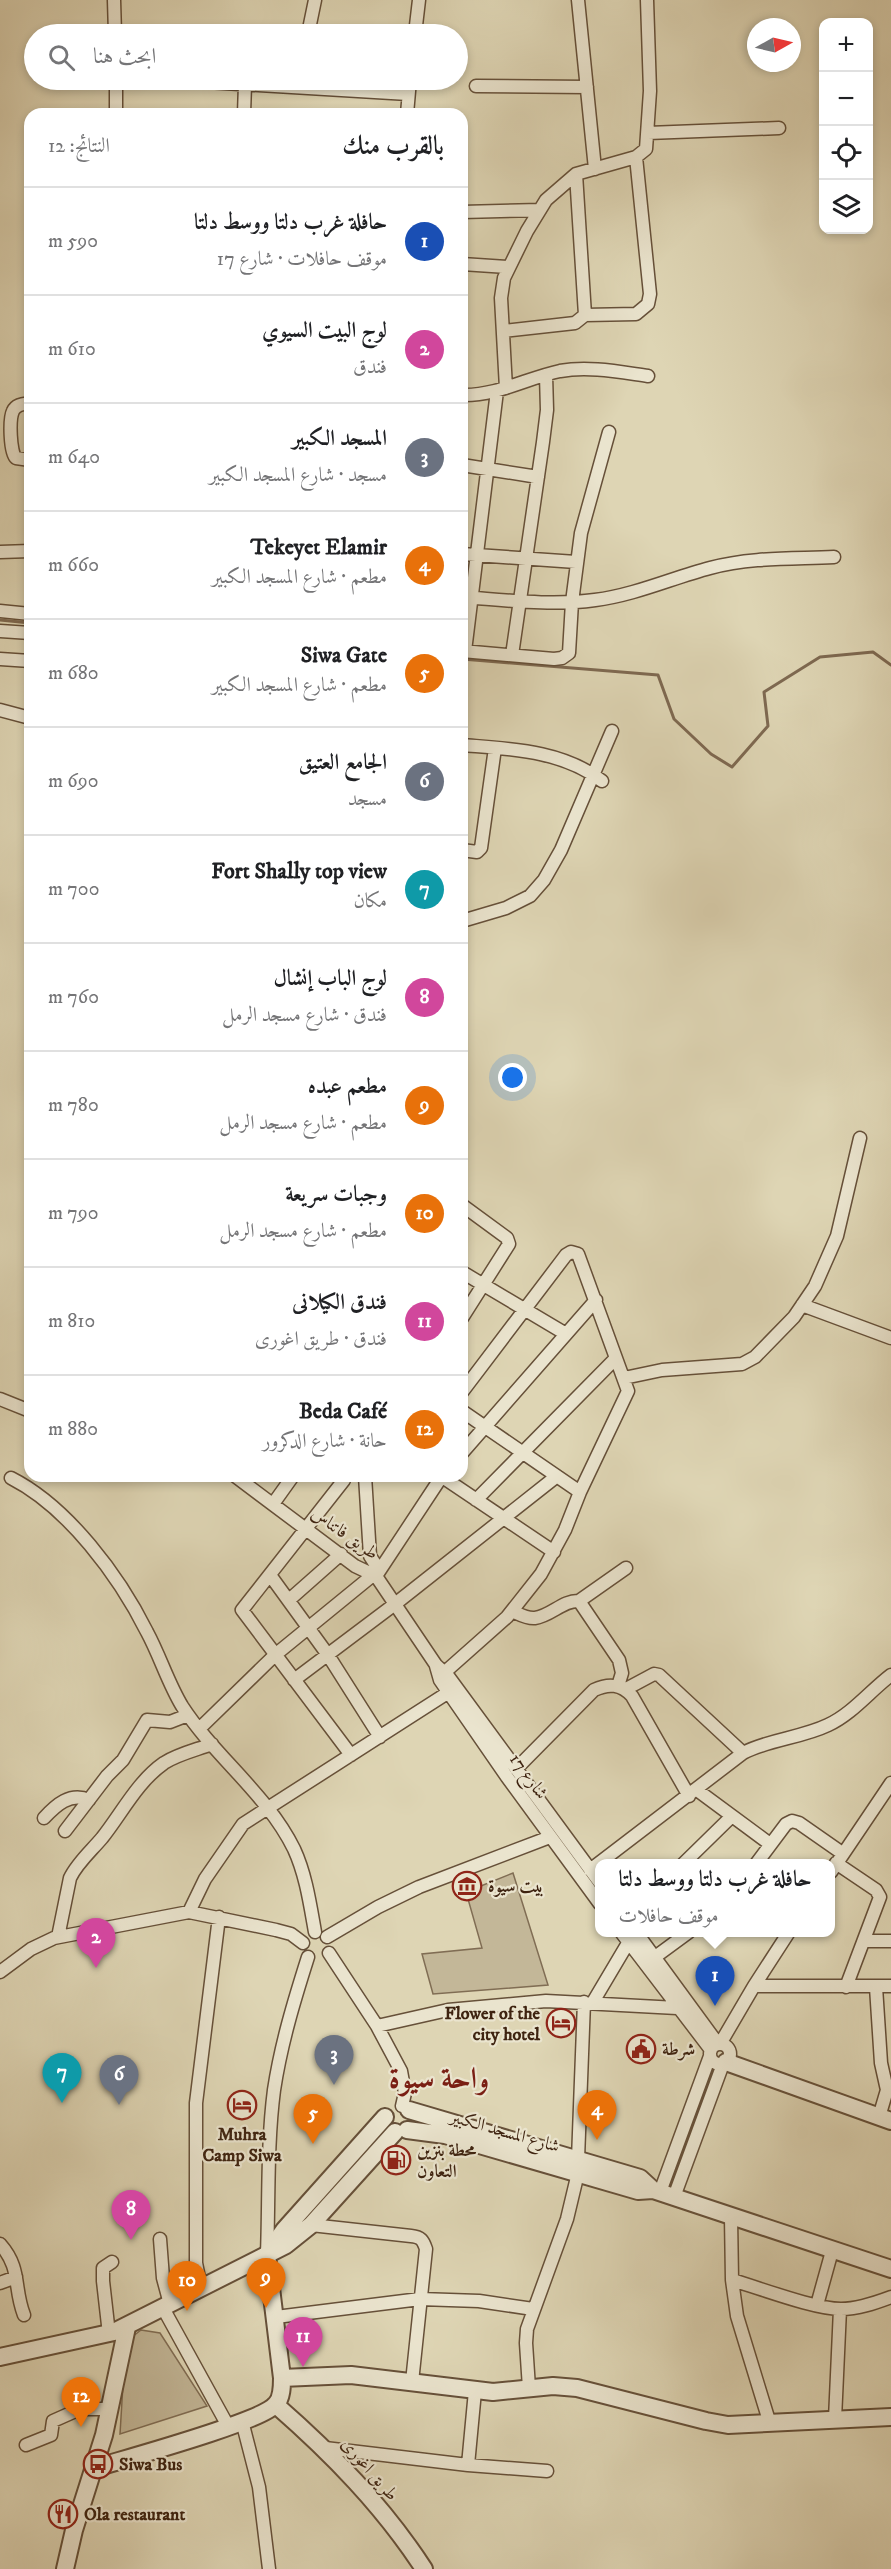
<!DOCTYPE html>
<html lang="ar">
<head>
<meta charset="utf-8">
<style>
	:root { --surface:#fff; --page:#f6f6f6; --text:#202124; --muted:#757577; --line:#e0e0e0; --accent:#8f2418 }
	body { margin:0; font-family:"IM FELL DW Pica",Amiri,serif; background:var(--page); color:var(--text); direction:rtl }
	.controls { position:absolute; right:18px; top:18px; display:grid; overflow:hidden; border-radius:12px; box-shadow:0 3px 9px #0003 }
	.controls button { width:54px; height:54px; display:grid; place-items:center; padding:0; border:0; border-bottom:2px solid var(--line); background:var(--surface); color:var(--text); font:30px sans-serif }
	.compass { position:absolute; left:747px; top:18px; width:54px; height:54px; border-radius:50%; background:var(--surface); box-shadow:0 3px 9px #0003; rotate:82deg }
	.you { position:absolute; left:513px; top:1078px; width:21px; height:21px; margin:-15px; border:4px solid #fff; border-radius:50%; background:#1a73e8; box-shadow:0 0 0 9px #1a73e833 }
	.badge { display:grid; place-items:center; width:39px; height:39px; border-radius:50%; background:var(--accent); color:#fff; font-size:20px; font-weight:700 }
	.pin { position:absolute; translate:-50% -50px; filter:drop-shadow(0 2px 3px #0008) }
	.pin::after { content:''; position:absolute; top:32px; width:21px; height:18px; background:inherit; clip-path:polygon(0 0,100% 0,50% 100%) }
	.popup { position:absolute; left:595px; top:1859px; width:240px; height:78px; box-sizing:border-box; display:grid; place-content:center; border-radius:12px; background:var(--surface); filter:drop-shadow(0 2px 4px #0005); font-size:20px; white-space:nowrap; color:var(--muted) }
	.popup b { font-size:22px; color:var(--text) }
	.popup::after { content:''; position:absolute; left:50%; top:100%; margin-left:-12px; border:12px solid transparent; border-top-color:var(--surface) }
	.list { margin:0; padding:0; list-style:none }
	h2 { display:flex; justify-content:space-between; align-items:center; height:78px; margin:0; padding:0 24px; font-size:26px }
	h2 small { font-size:20px; font-weight:400; color:var(--muted) }
	.list li { display:grid; grid-template-columns:39px 1fr auto; gap:18px; align-items:center; box-sizing:border-box; height:108px; padding:0 24px; border-top:2px solid var(--line) }
	.list b { display:block; font-size:22px; white-space:nowrap }
	.list p { margin:0; font-size:20px; white-space:nowrap; color:var(--muted) }
	.list em { font-size:20px; font-style:normal; color:var(--muted) }
	.icon { flex:none; width:33px; height:33px; fill:none; stroke:currentColor; stroke-width:2; stroke-linecap:round; stroke-linejoin:round }
	.map { position:relative; flex:none; width:891px; height:2569px; overflow:hidden; direction:ltr }
	.search { position:absolute; background:var(--surface); box-shadow:0 3px 9px #0003; left:24px; top:24px; width:444px; height:66px; display:flex; align-items:center; gap:15px; box-sizing:border-box; padding:0 21px; border-radius:33px; color:var(--muted); font-size:22px }
	.panel { position:absolute; background:var(--surface); box-shadow:0 3px 9px #0003; left:24px; top:108px; width:444px; height:1374px; border-radius:18px; direction:rtl }
	.map>svg:first-child { display:block }
	.green { fill:#c3b798; stroke:#806d54; stroke-width:1.5 }
	.lines { fill:none; stroke-linecap:round; stroke-linejoin:round }
	.stream { stroke:#7e6951; stroke-width:3 }
	.minor-casing { stroke:#665039; stroke-width:15 }
	.tertiary-casing { stroke:#665039; stroke-width:20 }
	.minor { stroke:#eae4ce; stroke-width:12 }
	.tertiary { stroke:#eae4ce; stroke-width:16 }
	.labels { text-anchor:middle; stroke-width:4.5; stroke-linejoin:round; paint-order:stroke }
	.street-label { font-size:18px; fill:#3e2310; stroke:#eae4ce }
	.poi-label { font-size:18px; font-weight:bold; fill:#3e2310; stroke:#eae4ce; text-anchor:start }
	.town-label { font-size:30px; font-weight:bold; fill:#7a1f14; stroke:#eae4ce }
</style>
</head>
<body>
<div class="map">
<svg width="891" height="2569" viewBox="0 0 891 2569">
	<rect width="100%" height="100%" fill="#ded5b4"/>
	<filter id="stains"><feTurbulence type="fractalNoise" baseFrequency=".00333" numOctaves="4"/><feColorMatrix values="0 0 0 0 .2 0 0 0 0 .09 0 0 0 0 .02 0 0 0 .5 -.17"/></filter>
	<radialGradient id="worn" r=".72"><stop offset=".6" stop-color="#630" stop-opacity="0"/><stop offset="1" stop-color="#630" stop-opacity=".3"/></radialGradient>
	<!-- green -->
	<path class="green" d="M513,1873l35,112 -115,9 -11,-40 60,-6 -16,-56z
		M141,2330l19,3 47,73 -87,28 5,-83 7,-14z"/>
	<g class="lines">
		<!-- stream -->
		<path class="stream" d="M0,620l30,3
			M462,659l196,16 16,44 37,35 21,13 36,-41 -4,-34 56,-35 53,-5 18,13"/>
		<!-- minor casing -->
		<g class="minor-casing">
			<path id="minor" d="M114,0l1,34
				M578,0l17,169
				M308,34l7,-34
				M415,34l4,-34
				M173,80l235,14
				M476,86l111,1
				M116,114v-34
				M244,114l1,-30
				M407,114l3,-34
				M648,133l131,-5
				M462,212l78,-2
				M462,264l45,3
				M585,315l51,-1 12,-10 2,-10 -14,-137
				M503,331l72,-8 10,-8 -9,-141
				M506,388l-5,-90 3,-20 23,-47 19,-31 30,-26 60,-17 10,-8 4,-58 -3,-91
				M462,395c35,1 65,-17 98,-24 29,-5 59,1 88,5
				M30,403c-6,1 -14,1 -17,8 -4,8 -3,42 3,47l14,2
				M462,465l76,12
				M0,552l30,-1
				M462,554l114,8
				M462,597c43,3 90,9 133,3 40,-5 77,-22 115,-32 41,-11 83,-9 124,-11
				M0,611l30,3
				M0,631l30,2
				M462,651l92,8 8,-1 7,-5 3,-51 9,-69 28,-101
				M465,651l32,-260
				M512,655l31,-213 4,-32 -1,-35
				M0,659l30,2
				M0,710l30,8
				M462,745c48,4 100,5 140,36
				M462,850l15,2 4,-4 14,-100
				M462,921l44,-13 24,-12 14,-16 17,-30 51,-119
				M462,1205l45,33 2,6 -47,74
				M462,1272l104,62
				M802,1305l89,33
				M624,1378l38,-8 80,-6 13,-7 39,-40 21,-31 22,-50 23,-98
				M0,1399l30,12
				M462,1411l118,81
				M462,1453l134,-153
				M235,1476l120,90 21,10 60,89 12,11 152,207
				M365,1476l5,80 9,14
				M441,1476l113,76
				M11,1478c57,29 108,98 136,154 13,24 21,51 35,74 33,51 85,88 112,143 12,26 16,55 21,83
				M344,1480l-102,130 109,145
				M476,1500l140,-142
				M273,1504l20,-28
				M270,1575l58,80 52,82
				M376,1576l66,-100
				M289,1600l52,-46
				M579,1601l47,-33
				M512,1611c7,3 15,8 23,7 16,-2 28,-18 44,-17l40,59 3,13 -4,13
				M436,1666l4,14 67,97 93,127
				M445,1672l62,-55 34,-43 24,-44 15,-38 48,-101 -50,-137 -7,-2 -5,3 -104,137
				M294,1680l101,-76 162,-128
				M626,1689l28,-15 5,1 84,78
				M199,1729l76,-74 98,-80
				M516,1769l78,-79c15,-7 27,-6 38,6l57,100
				M697,1790l73,54
				M44,1818c12,-13 26,-26 45,-18
				M65,1831l42,-55 16,-16 24,-40 23,2 18,-7
				M836,1863l40,27 4,7 -34,90
				M683,1864l49,-48
				M756,1864l30,-40 6,-3 7,2 43,30
				M590,1870l153,-117c27,-14 58,-15 85,-28 24,-11 42,-34 63,-50
				M831,1872l60,-89
				M189,1912l16,-33 38,-55 206,-132
				M621,1932l90,118
				M636,1932l82,112
				M58,1937l12,-59c7,-15 21,-27 32,-40 20,-25 35,-56 62,-75 14,-9 32,-13 48,-19
				M327,1937l51,-30 41,-20 131,-50
				M864,1941h27
				M329,1953l48,73 24,45 4,22 -3,13
				M655,1957l34,-25
				M0,1972l31,-23 23,-11 135,-26 87,18 15,4 12,9
				M754,1986h137
				M876,1987l5,76 6,27 -8,27
				M593,2002l35,-59
				M377,2026l71,-16 98,-9 131,7
				M710 2054a10 10 0 1 1 20 0a10 10 0 1 1-20 0Z
				M720,2044l34,-58 35,-54
				M578,2159l6,-157
				M660,2192l50,-136
				M674,2197l49,-133
				M731,2217l1,63 5,36 33,108
				M311,2225l100,11c10,1 12,4 15,13l-14,133
				M160,2239l3,39 7,26
				M0,2244c22,25 13,43 24,71
				M267,2254c2,-54 0,-110 7,-164 7,-46 20,-89 34,-133
				M732,2280c28,8 82,29 109,29 17,0 34,-6 50,-12
				M0,2283l16,-6
				M201,2288l-5,-25v-160l23,-186
				M817,2305l15,-54
				M163,2308l65,118
				M276,2317l144,-18 59,2 54,8
				M109,2334l-6,-53v-13l9,-6
				M529,2388l-3,-45 1,-14 40,-110 11,-46
				M835,2419l5,-110
				M242,2421l17,66 10,82
				M26,2445l25,-10 2,-14 27,-12h29
				M325,2448l143,17 79,6
				M468,2465l7,-74"/>
		</g>
		<!-- tertiary casing -->
		<g class="tertiary-casing">
			<path id="tertiary" d="M726,2062l165,59
				M409,2110l231,68 13,12
				M407,2130l38,5 193,56 15,-1 238,79
				M267,2254l17,-24 101,-113
				M0,2357l114,-25 172,-87 25,-20 84,-93
				M282,2378l69,-3 142,17 60,-6 24,2 129,33 22,4 163,-8
				M276,2405c56,49 107,101 148,164
				M95,2468c29,-9 167,-46 181,-64 6,-6 6,-18 6,-26l-15,-123
				M65,2569l9,-39 30,-95 23,-108"/>
		</g>
		<!-- minor -->
		<use href="#minor" class="minor"/>
		<!-- tertiary -->
		<use href="#tertiary" class="tertiary"/>
	</g>
	<!-- icons -->
	<defs>
		<g id="museum-ring" transform="scale(1.5)"><circle r="9.5" fill="#eae4ce" stroke="#8f2418" stroke-width="1.5"/><path d="M0-6L6-3V-2H-6V-3ZM-5-1h2V3h-2ZM-1-1h2V3h-2ZM3-1h2V3H3ZM-6 4H6V6H-6Z" fill="#8f2418"/></g>
		<g id="hotel-ring" transform="scale(1.5)"><circle r="9.5" fill="#eae4ce" stroke="#8f2418" stroke-width="1.5"/><path d="M-6-4.5h1.5V1H6V5H4.5V3h-9V5H-6ZM-4 0a1.8 1.8 0 1 1 3.6 0ZM.5 0V-2.5h3Q6-2.5 6 0Z" fill="#8f2418"/></g>
		<g id="civic-ring" transform="scale(1.5)"><circle r="9.5" fill="#eae4ce" stroke="#8f2418" stroke-width="1.5"/><path d="M-.6-6.5H3V-4.5H.6V-3L4-1V1h2V6H-6V1h2V-1L-.6-3ZM-1.2 2.5V6h2.4V2.5Z" fill="#8f2418"/></g>
		<g id="fuel-ring" transform="scale(1.5)"><circle r="9.5" fill="#eae4ce" stroke="#8f2418" stroke-width="1.5"/><path d="M-5.5-6h7V0h2V4h1.3V-2.5L3-4.5l.8-.8L6-3V5H2.5V1h-1V6h-7ZM-4.2-4.7v3.2H.2V-4.7Z" fill="#8f2418"/></g>
		<g id="bus-ring" transform="scale(1.5)"><circle r="9.5" fill="#eae4ce" stroke="#8f2418" stroke-width="1.5"/><path d="M-5-6H5V4H4V6H2V4H-2V6H-4V4H-5ZM-3.5-4V0h7V-4ZM-3.5 1.2v1.5H-2V1.2ZM2 1.2v1.5H3.5V1.2Z" fill="#8f2418"/></g>
		<g id="restaurant-ring" transform="scale(1.5)"><circle r="9.5" fill="#eae4ce" stroke="#8f2418" stroke-width="1.5"/><path d="M-5-6h1v4h1v-4h1v4h1v-4h1v5L-1.5 .5V6h-2V.5L-5-1ZM5-6V6H3V1.5H1.5Q1.5-4 5-6Z" fill="#8f2418"/></g>
	</defs>
	<g fill-rule="evenodd">
		<use href="#museum-ring" x="467" y="1886"/>
		<use href="#hotel-ring" x="561" y="2023"/>
		<use href="#civic-ring" x="641" y="2049"/>
		<use href="#hotel-ring" x="242" y="2105"/>
		<use href="#fuel-ring" x="396" y="2160"/>
		<use href="#bus-ring" x="98" y="2464"/>
		<use href="#restaurant-ring" x="63" y="2514"/>
	</g>
	<g class="labels">
		<!-- street labels -->
		<g class="street-label">
			<text transform="translate(345 1533) rotate(35)" y="6">طريق فاتناس</text>
			<text transform="translate(529 1776) rotate(54)" y="6">شارع 17</text>
			<text transform="translate(505 2131) rotate(16)" y="6">شارع المسجد الكبير</text>
			<text transform="translate(370 2469) rotate(49)" y="6">طريق اغورى</text>
		</g>
		<!-- poi labels -->
		<g class="poi-label">
			<text x="488" y="1892">بيت سيوة</text>
			<text x="540" y="2019" text-anchor="end">Flower of the<tspan x="540" dy="21">city hotel</tspan></text>
			<text x="662" y="2055">شرطة</text>
			<text x="242" y="2140" text-anchor="middle">Muhra<tspan x="242" dy="21">Camp Siwa</tspan></text>
			<text x="417" y="2156">محطة بنزين<tspan x="417" dy="21">التعاون</tspan></text>
			<text x="119" y="2470">Siwa Bus</text>
			<text x="84" y="2520">Ola restaurant</text>
		</g>
		<!-- town labels -->
		<g class="town-label">
			<text x="439" y="2088">واحة سيوة</text>
		</g>
	</g>
	<rect width="100%" height="100%" filter="url(#stains)"/>
	<rect width="100%" height="100%" fill="url(#worn)"/>
</svg>
<div class="controls">
<button>+</button>
<button>−</button>
<button><svg class="icon" aria-label="locate" viewBox="0 0 24 24"><circle cx="12" cy="12" r="6"/><path d="M12 2v4M12 18v4M2 12h4M18 12h4"/></svg></button>
<button><svg class="icon" aria-label="layers" viewBox="0 0 24 24"><path d="M12 4l9 5-9 5-9-5zM3 14l9 5 9-5"/></svg></button>
</div>
<svg class="compass" viewBox="-18 -18 36 36"><path d="M0-13l5 13h-10z" fill="#e53935"/><path d="M0 13l5-13h-10z" fill="#757577"/></svg>
<div class="you"></div>
<div class="pin badge" style="left:715px;top:2006px;background:#1a4fb4">1</div>
<div class="popup"><b>حافلة غرب دلتا ووسط دلتا</b>موقف حافلات</div>
<div class="pin badge" style="left:96px;top:1968px;background:#d1479c">2</div>
<div class="pin badge" style="left:334px;top:2085px;background:#6b7280">3</div>
<div class="pin badge" style="left:597px;top:2140px;background:#e8710a">4</div>
<div class="pin badge" style="left:313px;top:2144px;background:#e8710a">5</div>
<div class="pin badge" style="left:119px;top:2105px;background:#6b7280">6</div>
<div class="pin badge" style="left:62px;top:2103px;background:#0f9aa8">7</div>
<div class="pin badge" style="left:131px;top:2240px;background:#d1479c">8</div>
<div class="pin badge" style="left:266px;top:2308px;background:#e8710a">9</div>
<div class="pin badge" style="left:187px;top:2311px;background:#e8710a">10</div>
<div class="pin badge" style="left:303px;top:2367px;background:#d1479c">11</div>
<div class="pin badge" style="left:81px;top:2427px;background:#e8710a">12</div>
<div class="search"><svg class="icon" aria-label="search" viewBox="0 0 24 24"><circle cx="10" cy="10" r="6"/><path d="M15 15l6 6"/></svg>ابحث هنا</div>
<section class="panel">
<h2>بالقرب منك<small>النتائج: 12</small></h2>
<ul class="list">
<li><span class="badge" style="background:#1a4fb4">1</span><div><b>حافلة غرب دلتا ووسط دلتا</b><p>موقف حافلات · شارع 17</p></div><em>590 m</em></li>
<li><span class="badge" style="background:#d1479c">2</span><div><b>لوج البيت السيوي</b><p>فندق</p></div><em>610 m</em></li>
<li><span class="badge" style="background:#6b7280">3</span><div><b>المسجد الكبير</b><p>مسجد · شارع المسجد الكبير</p></div><em>640 m</em></li>
<li><span class="badge" style="background:#e8710a">4</span><div><b>Tekeyet Elamir</b><p>مطعم · شارع المسجد الكبير</p></div><em>660 m</em></li>
<li><span class="badge" style="background:#e8710a">5</span><div><b>Siwa Gate</b><p>مطعم · شارع المسجد الكبير</p></div><em>680 m</em></li>
<li><span class="badge" style="background:#6b7280">6</span><div><b>الجامع العتيق</b><p>مسجد</p></div><em>690 m</em></li>
<li><span class="badge" style="background:#0f9aa8">7</span><div><b>Fort Shally top view</b><p>مكان</p></div><em>700 m</em></li>
<li><span class="badge" style="background:#d1479c">8</span><div><b>لوج الباب إنشال</b><p>فندق · شارع مسجد الرمل</p></div><em>760 m</em></li>
<li><span class="badge" style="background:#e8710a">9</span><div><b>مطعم عبده</b><p>مطعم · شارع مسجد الرمل</p></div><em>780 m</em></li>
<li><span class="badge" style="background:#e8710a">10</span><div><b>وجبات سريعة</b><p>مطعم · شارع مسجد الرمل</p></div><em>790 m</em></li>
<li><span class="badge" style="background:#d1479c">11</span><div><b>فندق الكيلانى</b><p>فندق · طريق اغورى</p></div><em>810 m</em></li>
<li><span class="badge" style="background:#e8710a">12</span><div><b>Beda Café</b><p>حانة · شارع الدكرور</p></div><em>880 m</em></li>
</ul>
</section>
</div>
</body>
</html>
